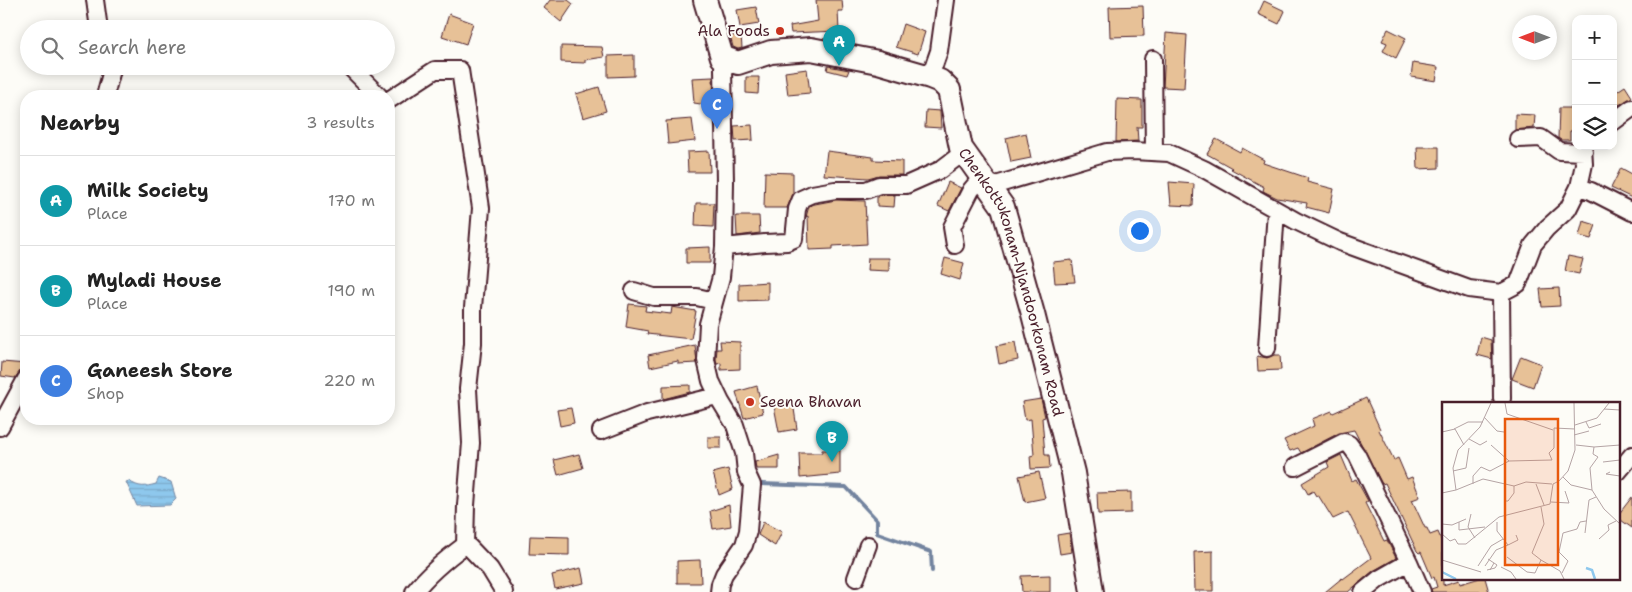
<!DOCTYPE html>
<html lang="en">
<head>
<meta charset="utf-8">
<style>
	:root { --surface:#fff; --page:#f6f6f6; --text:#222; --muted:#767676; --line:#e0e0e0; --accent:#2563eb }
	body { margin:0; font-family:"Shantell Sans",sans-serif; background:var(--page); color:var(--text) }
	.controls { position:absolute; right:15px; top:15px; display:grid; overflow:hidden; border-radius:10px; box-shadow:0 2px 12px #0003 }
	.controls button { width:45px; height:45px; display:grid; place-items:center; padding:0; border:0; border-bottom:1px solid var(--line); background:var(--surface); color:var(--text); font:25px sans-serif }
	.compass { position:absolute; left:1512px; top:15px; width:45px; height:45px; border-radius:50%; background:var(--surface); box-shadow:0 2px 12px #0003; rotate:270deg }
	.you { position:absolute; left:1139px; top:230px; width:18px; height:18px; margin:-12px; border:4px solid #fff; border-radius:50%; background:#1a73e8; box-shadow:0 0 0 8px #1a73e833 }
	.badge { display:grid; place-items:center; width:32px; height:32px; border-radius:50%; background:var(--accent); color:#fff; font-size:16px; font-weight:700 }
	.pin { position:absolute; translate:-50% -41px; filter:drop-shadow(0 1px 2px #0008) }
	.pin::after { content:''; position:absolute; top:26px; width:18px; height:15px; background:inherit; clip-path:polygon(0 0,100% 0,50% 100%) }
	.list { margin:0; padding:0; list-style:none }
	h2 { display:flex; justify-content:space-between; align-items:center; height:65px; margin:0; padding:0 20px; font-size:21px }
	h2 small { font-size:16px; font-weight:400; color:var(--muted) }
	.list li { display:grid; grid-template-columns:32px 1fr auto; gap:15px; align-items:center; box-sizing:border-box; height:90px; padding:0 20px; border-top:1px solid var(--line) }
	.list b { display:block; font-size:19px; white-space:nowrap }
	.list p { margin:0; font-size:16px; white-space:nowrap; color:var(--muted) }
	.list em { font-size:16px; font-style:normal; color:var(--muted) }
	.icon { flex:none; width:28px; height:28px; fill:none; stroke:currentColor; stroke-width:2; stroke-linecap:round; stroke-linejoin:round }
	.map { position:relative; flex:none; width:1632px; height:592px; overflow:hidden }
	.search { position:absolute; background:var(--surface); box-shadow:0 2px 12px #0003; left:20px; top:20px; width:375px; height:55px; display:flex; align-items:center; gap:12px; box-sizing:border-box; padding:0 18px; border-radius:28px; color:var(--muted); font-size:19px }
	.panel { position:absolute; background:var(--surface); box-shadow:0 2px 12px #0003; left:20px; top:90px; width:375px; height:335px; border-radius:20px }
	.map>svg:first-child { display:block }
	.water { fill:url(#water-rules); stroke:#73849f }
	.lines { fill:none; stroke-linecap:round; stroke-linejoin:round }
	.stream { stroke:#73849f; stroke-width:4 }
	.building { fill:#e7c197; stroke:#4a1f2b }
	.minor-casing { stroke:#4a1f2b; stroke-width:20 }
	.secondary-casing { stroke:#4a1f2b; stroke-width:26 }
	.minor { stroke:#fdfcf7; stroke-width:16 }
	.secondary { stroke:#fdfcf7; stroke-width:22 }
	.poi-dot { fill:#c8321e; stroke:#fdfcf7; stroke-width:2 }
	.labels { text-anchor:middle; stroke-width:4; stroke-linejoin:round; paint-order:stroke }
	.poi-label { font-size:15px; fill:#4a1f2b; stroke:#fdfcf7; text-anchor:end }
	.street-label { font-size:15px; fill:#4a1f2b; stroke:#fdfcf7 }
	.inset-river { fill:none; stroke:#8ec8ed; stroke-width:2.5 }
	.inset-road { fill:none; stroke:#b5a4a5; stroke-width:1 }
	.view { fill:#e8590c; fill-opacity:0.15; stroke:#e8590c; stroke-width:2.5 }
	.inset-edge { fill:none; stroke:#4a1f2b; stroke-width:2.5 }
</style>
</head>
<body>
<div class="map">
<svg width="1632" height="592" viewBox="0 0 1632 592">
	<defs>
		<pattern id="water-rules" width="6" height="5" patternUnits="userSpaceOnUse" patternTransform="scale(1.25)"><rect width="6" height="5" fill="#8ec8ed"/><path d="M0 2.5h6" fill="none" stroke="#7cabcb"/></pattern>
	</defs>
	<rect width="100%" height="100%" fill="#fdfcf7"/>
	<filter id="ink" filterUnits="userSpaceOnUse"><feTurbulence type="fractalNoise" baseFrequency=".02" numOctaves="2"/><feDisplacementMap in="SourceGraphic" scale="10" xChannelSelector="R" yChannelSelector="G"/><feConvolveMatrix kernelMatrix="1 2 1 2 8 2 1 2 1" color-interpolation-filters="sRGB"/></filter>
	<g filter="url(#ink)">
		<!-- water -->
		<path class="water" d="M159,478l12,4 5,17 -6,6 -33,1 -11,-24 3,-1c10,7 16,6 27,3z"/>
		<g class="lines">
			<!-- stream -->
			<path class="stream" d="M761,484l85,3 31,33v13l54,19 1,19"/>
		</g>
		<!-- building -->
		<path class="building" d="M550,0h18l5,4 -12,18 -17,-14z
			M816,0h26l1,11h-5l1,20 -48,2 -1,-7 28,-5z
			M1264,1l21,10 -6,13 -21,-10z
			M1143,6l1,30 -34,1 -1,-30z
			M756,7l3,17 -19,3 -3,-17z
			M449,14l24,9 -7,21 -24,-8z
			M903,24l22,8 -7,22 -22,-7z
			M1388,29l18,9 -10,20 -13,-7 4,-8 -5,-2z
			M1166,33l21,2 -3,53 -21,-1z
			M741,35l1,13 -4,1 -5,-2 -3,-11z
			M561,46l41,1 2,10 -19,3v3l-24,-1z
			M634,55v21l-26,1v-21z
			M1413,63l25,4 -2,14 -25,-4z
			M828,66l21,4 -2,5 -20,-5z
			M807,69l3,24 -22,2 -3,-23z
			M713,77l1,29 -20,-3 -2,-25z
			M746,77h13l-1,17 -12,-1z
			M1625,86l7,11 -13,8 -6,-8v-3z
			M599,87l7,24 -23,7 -7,-24z
			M1117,99l25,1v27h-5l1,14 -22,1z
			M1559,108h17v23h-6v9h-9l-3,-2z
			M926,110l14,1 1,17 -16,-1z
			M1515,114l20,1 -1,13 -19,2z
			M692,119l3,22 -27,3 -2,-23z
			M752,125l1,15 -18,1 -1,-15z
			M1026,133l5,25 -20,4 -5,-24z
			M1216,139l24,13 2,-4 22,12 -1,3 45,15 -1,4 27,7 -5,24 -23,-6 1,-4 -30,-5 -14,-7 1,-4 -33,-18 1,-1 -25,-14z
			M1417,147h22v21l-21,1z
			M709,151l1,21h-22l-1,-20z
			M827,151l46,6v3l29,1v14h-23l-11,3 -44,-3z
			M1621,168l11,6v24l-21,-10z
			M765,172l28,1v21l-6,14h-23z
			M948,182l13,6 -12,23 -11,-5z
			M1169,182l25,2 -1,22 -22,-1z
			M881,195h14l-1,12 -17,-1v-10z
			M836,200l29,1 2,43 -34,2v3l-24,1 -1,-34 -2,1 3,-11 6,-2z
			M696,203h18l-1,24 -18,-1z
			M736,216h23l1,17 -23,3z
			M1583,221l13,4 -5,14 -12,-3z
			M710,247v16h-24v-15z
			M1568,256l15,3 -4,15 -14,-3z
			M868,258h21v13l-22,-1z
			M945,258l19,5 -4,17 -19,-6z
			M1072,260l3,22 -20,1 -2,-21z
			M768,282v18l-29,1v-17z
			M1559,288l1,18 -18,1 -2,-18z
			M629,304l17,2 -1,5 26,3 1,-7 24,4 -5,28 -44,-5 1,-3 -22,-4z
			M1481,337l10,3 1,19 -15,-4z
			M720,341l20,1v27l-19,1v-7l-4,1 -1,-5 1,-10h4z
			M1015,342l3,18 -19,4 -3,-18z
			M695,345l2,18 -19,1v-3l-28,6 -2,-12z
			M1274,355h6l1,15 -23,1 -1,-15 10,2z
			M1521,356l20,8 -8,23 -21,-8z
			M2,362l24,2v5l-6,2 -5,7 -14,-2z
			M690,385v7l-27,7v-13z
			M757,386l6,27 -19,5 -8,-26z
			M1366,398l14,31 -1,1 15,30 4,-2 9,21 5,-2 8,20 -8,3 13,28h2l3,7 8,-3 5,12v41l16,-5 1,4 20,-6h5l4,14h-57l-1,-3 6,-2 -3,-10 -2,1 -11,-26 -2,1 -2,-2 -32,-68 -3,1 -28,-54 -15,3 -38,20 -3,-5 -8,3 -6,-11 30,-14 -2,-7 20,-8 1,2z
			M1041,399l4,18 -3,1 3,37h4l1,13 -19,1 -1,-13 4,-1 -3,-36 -6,1 -3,-18z
			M793,402l4,27 -18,3 -5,-26z
			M571,408l3,15 -14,3 -3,-16z
			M708,437h13v11h-13z
			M822,450h18v24l-40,4 -1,-25h23z
			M579,454l4,14 -25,7 -4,-15z
			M779,455v14h-23l-1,-7z
			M1341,455l11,26 4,-2 12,22 -3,2 19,38 3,-1 9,18 -23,13 -25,21h-23l17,-14 1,1 28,-21 -23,-46 -15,7 -15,-24 -2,1 -3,-5 -5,3 -6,-11 27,-16 -2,-5z
			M728,469l5,20 -14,6 -6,-22z
			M1039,472l6,26 -20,4 -6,-26z
			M1131,492v21l-33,1 -1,-21z
			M1632,497v31l-14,-10v-3z
			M729,505l2,21 -18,3 -3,-18z
			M763,522l19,10 -7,14 -17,-11z
			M1069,533l3,19 -12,2 -3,-19z
			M530,536l39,1v18l-40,-1z
			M1213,551v40h-18l-1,-39z
			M700,560l1,23h-24v-22z
			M581,568l3,15 -29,6 -3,-14z
			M1050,575v17h-28l-1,-16z"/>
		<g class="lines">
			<!-- minor casing -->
			<g class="minor-casing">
				<path id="minor" d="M95,0l4,29
					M1153,59l1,93
					M349,66l30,30
					M930,77l9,-26 7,-51
					M105,96l8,-30
					M389,100l46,-30h25l21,138 -8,100v35l-5,46 3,54 -5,62 -1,40
					M1613,122l19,-14
					M1518,139l23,-1 18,13 25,1
					M989,187l118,-35 26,-1 36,2 35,16 92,52 44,21 129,47 32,4 17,-9 15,-39 14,-17 21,-19 11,-22 12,4 41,21
					M1579,187l5,-23 -1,-18
					M955,245l-3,-18 19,-37 11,-13
					M724,247l41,-4 22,-1 7,-3 3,-30 4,-10 11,-5 23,-4h31l13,-5h27l34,-15 24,-18
					M634,291l20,6h43l17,4
					M1501,293l1,106
					M1267,348l9,-138
					M0,427l26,-48
					M601,431l46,-18 70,-17
					M1295,467l49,-25 5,2 8,11 52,107
					M1618,472l14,-17
					M856,578l12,-33
					M414,592c15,-19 32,-33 51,-47l4,2 21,22 14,23
					M719,592l1,-8 4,-10 20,-29 4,-14 4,-46 -6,-13 -2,-19 -9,-28 -14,-23 -10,-21 -5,-21 2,-36 13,-47 3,-30 1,-65 -2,-114 4,-9
					M1363,592l16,-13 30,-17 13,30"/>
			</g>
			<!-- secondary casing -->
			<g class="secondary-casing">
				<g id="secondary">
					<path id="s1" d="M705,0l17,57 16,6 33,-11 40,-3 67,13 52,15 10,4 9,9 12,58 42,59 30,107 40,159 19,119"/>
				</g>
			</g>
			<!-- minor -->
			<use href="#minor" class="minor"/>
			<!-- secondary -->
			<use href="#secondary" class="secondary"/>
		</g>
	</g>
	<!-- markers -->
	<g class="poi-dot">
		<circle cx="780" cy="31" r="5"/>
		<circle cx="750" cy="402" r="5"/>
	</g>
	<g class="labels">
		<!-- poi labels -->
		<g class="poi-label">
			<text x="770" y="36">Ala Foods</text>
			<text x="760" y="407" text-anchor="start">Seena Bhavan</text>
		</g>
		<!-- street labels -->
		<g class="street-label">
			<text dy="5" stroke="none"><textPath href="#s1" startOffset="502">Chenkottukonam-Njandoorkonam Road</textPath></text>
		</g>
	</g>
	<!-- overview -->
	<g transform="translate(1442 402)">
		<rect width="178" height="178" fill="#fdfcf7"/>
		<path class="inset-river" d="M144,166l6,2 3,9M0,170l14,7"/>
		<path class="inset-road" d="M63,1l2,11 46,16M162,7l16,1M42,15l13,14 7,1M144,20l3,6 12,-4M133,23l22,-7 12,-15M12,27l14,-7h15M0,30l13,-3 9,16M132,33l15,-4M27,37l11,6 7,-4M134,43l18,2 26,-2M67,59l43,-1 -3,-7 5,-5v-20l21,1M161,60l17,-2M11,69l13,-3 3,-20M168,70l-4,2 14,2M121,75l8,8 21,5 12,19 16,15M31,82v-8l8,-9 9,4 19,-10 -18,-16M94,82l8,21M14,88l27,-11 31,7 12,-4 26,2M150,88l-2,-22 8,-11 -5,-3 1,-7M0,91l14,-3 -3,-22 5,-18 22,-23 11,-24M62,99h4l6,-8v-7M109,100l18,1 -4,-12M29,112l-3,13 7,11M17,120v8l26,-3M0,122l10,1 14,-6M143,131l4,-33 7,-3M0,132l8,7 5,-2 3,5h8l33,-27 51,-13 3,-20 6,-3 9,-10 7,-21 -1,-47M157,137l10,-9 -1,-5 8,-4M66,143l10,-5 -2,-5M65,155l20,15 8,1 6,-13 -9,-7 12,-29 -3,-17M46,157l6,4 -4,7M0,158l39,12M99,158l19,11 4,8M36,164l13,-20 12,-7M43,164l11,-16 12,-5 -11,-14v-9M59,165l10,5 5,7M45,168l8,-2 2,-3 -3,-2M120,171l6,-12 -9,-9 4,-19 14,-4 3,-7 6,-1"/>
		<path class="view" d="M63,17h53v146h-53z"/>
		<rect width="178" height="178" class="inset-edge"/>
	</g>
</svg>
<div class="controls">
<button>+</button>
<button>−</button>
<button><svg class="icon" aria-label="layers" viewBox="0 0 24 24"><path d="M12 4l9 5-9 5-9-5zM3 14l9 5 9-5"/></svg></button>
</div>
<svg class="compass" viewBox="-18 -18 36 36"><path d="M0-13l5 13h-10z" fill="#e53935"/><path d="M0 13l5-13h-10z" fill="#767676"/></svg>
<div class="you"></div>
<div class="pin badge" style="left:839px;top:66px;background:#0f9aa8">A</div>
<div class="pin badge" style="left:832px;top:462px;background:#0f9aa8">B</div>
<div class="pin badge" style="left:717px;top:129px;background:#3f7fe0">C</div>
<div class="search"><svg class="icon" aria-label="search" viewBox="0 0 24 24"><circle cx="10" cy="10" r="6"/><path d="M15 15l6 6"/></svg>Search here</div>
<section class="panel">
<h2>Nearby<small>3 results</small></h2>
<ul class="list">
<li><span class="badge" style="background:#0f9aa8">A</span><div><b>Milk Society</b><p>Place</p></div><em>170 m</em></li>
<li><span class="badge" style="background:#0f9aa8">B</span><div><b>Myladi House</b><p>Place</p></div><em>190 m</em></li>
<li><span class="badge" style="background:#3f7fe0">C</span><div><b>Ganeesh Store</b><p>Shop</p></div><em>220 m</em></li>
</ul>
</section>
</div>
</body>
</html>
